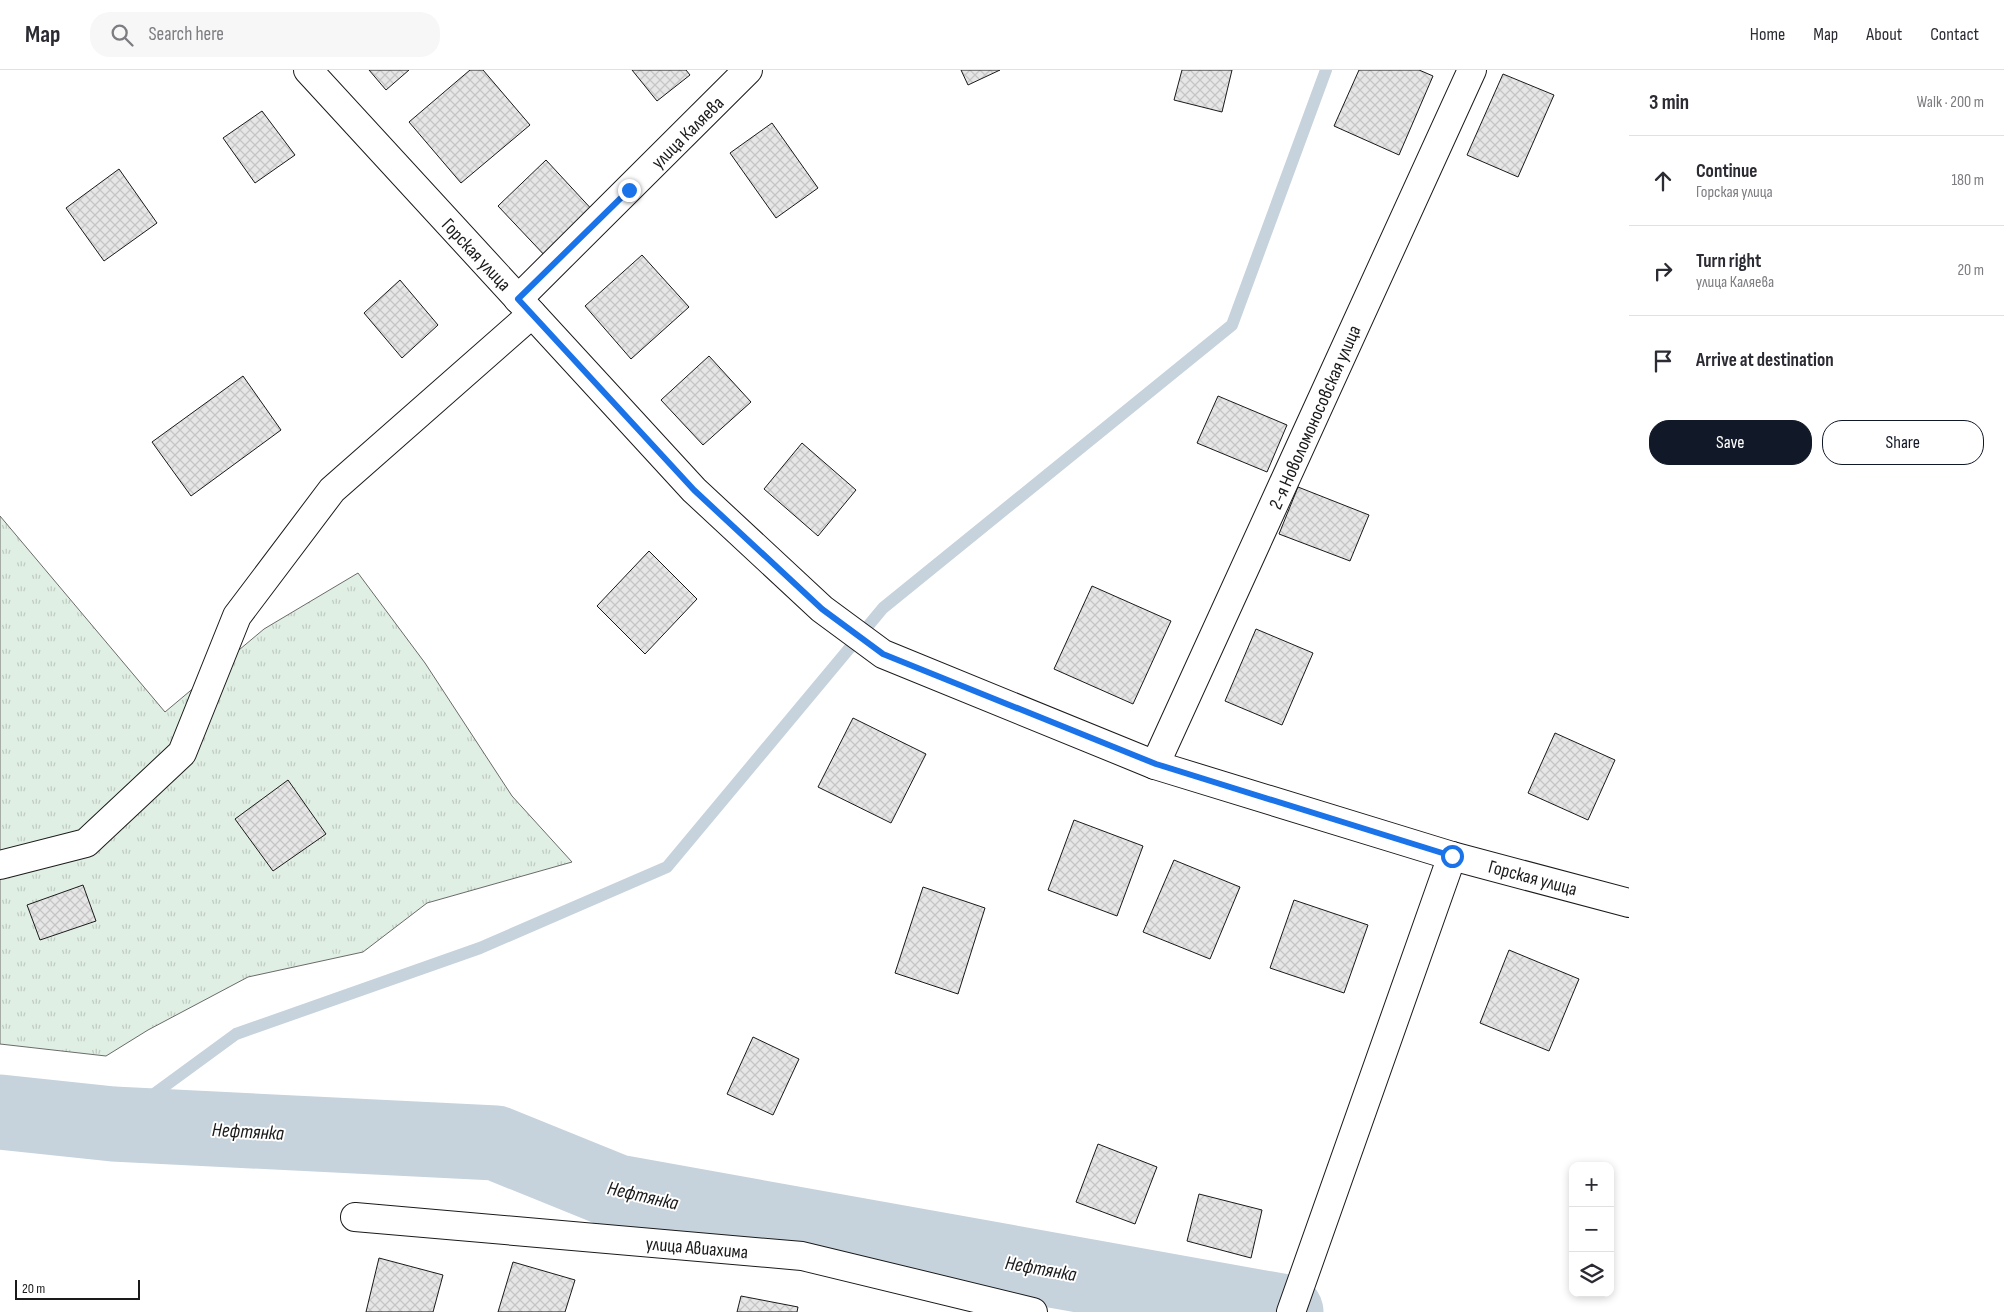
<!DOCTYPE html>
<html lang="en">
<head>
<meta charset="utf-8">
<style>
	:root { --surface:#fff; --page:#f7f7f7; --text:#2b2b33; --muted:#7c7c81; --line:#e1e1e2; --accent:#111827 }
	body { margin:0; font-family:"Sofia Sans Condensed",sans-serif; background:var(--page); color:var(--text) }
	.controls { position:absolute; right:15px; bottom:15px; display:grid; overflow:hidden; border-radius:10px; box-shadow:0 2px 8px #0003 }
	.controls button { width:45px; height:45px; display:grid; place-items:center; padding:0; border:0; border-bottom:1px solid var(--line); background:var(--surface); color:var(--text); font:25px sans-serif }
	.scale { position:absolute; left:15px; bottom:12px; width:125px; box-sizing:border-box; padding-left:5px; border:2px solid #1a1a1a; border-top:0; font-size:14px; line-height:18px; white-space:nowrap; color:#1a1a1a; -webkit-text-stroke:4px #fff; paint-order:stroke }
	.stop { position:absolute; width:15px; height:15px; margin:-11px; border:4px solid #1a73e8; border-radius:50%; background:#fff }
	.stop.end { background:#1a73e8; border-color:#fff; box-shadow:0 1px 5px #0008 }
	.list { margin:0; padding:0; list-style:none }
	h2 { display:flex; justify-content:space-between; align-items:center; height:65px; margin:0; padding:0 20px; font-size:21px }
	h2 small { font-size:16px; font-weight:400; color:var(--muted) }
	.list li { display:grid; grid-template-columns:32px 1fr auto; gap:15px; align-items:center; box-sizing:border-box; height:90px; padding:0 20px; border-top:1px solid var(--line) }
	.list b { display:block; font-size:19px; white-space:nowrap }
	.list p { margin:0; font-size:16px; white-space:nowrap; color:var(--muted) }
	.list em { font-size:16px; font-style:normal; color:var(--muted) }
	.actions { display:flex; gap:10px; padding:15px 20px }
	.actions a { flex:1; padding:11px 0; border:1px solid var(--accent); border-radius:20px; text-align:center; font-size:18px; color:var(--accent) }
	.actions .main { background:var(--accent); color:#fff }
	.icon { flex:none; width:28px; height:28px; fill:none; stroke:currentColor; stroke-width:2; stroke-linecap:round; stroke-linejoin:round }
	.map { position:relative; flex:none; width:1629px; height:1242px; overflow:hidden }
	header { display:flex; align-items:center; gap:30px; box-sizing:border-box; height:70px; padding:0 25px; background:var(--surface); border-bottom:1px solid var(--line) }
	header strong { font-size:24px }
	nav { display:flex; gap:28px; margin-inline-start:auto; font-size:18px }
	.search { width:350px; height:45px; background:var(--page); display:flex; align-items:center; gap:12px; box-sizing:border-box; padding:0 18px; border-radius:20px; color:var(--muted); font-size:19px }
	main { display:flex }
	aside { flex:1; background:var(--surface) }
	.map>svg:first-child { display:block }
	.grass { fill:url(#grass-tufts); stroke:#6a6a6a }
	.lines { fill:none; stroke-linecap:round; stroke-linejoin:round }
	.stream { stroke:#c6d2dc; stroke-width:12 }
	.river { stroke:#c6d2dc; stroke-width:75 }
	.building { fill:url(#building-cross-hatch); stroke:#1a1a1a }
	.minor-casing { stroke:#1a1a1a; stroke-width:30 }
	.major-casing { stroke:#1a1a1a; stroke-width:30 }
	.minor { stroke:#fff; stroke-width:28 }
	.major { stroke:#fff; stroke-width:28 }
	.route { stroke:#1a73e8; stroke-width:6 }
	.labels { text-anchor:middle; stroke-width:4; stroke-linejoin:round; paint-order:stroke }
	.street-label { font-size:19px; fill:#1a1a1a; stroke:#fff }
	.water-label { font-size:20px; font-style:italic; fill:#1a1a1a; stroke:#fff }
</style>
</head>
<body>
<header>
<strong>Map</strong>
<div class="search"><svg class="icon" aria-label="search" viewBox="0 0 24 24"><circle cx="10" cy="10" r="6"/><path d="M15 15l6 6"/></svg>Search here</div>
<nav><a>Home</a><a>Map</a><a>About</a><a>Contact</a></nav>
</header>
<main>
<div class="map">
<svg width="1629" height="1242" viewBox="0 0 1629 1242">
	<defs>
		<pattern id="grass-tufts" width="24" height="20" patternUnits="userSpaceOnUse" patternTransform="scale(1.25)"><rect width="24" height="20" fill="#e0efe3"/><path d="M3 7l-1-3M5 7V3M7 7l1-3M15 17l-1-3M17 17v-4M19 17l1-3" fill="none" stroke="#c0ccc2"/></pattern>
		<pattern id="building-cross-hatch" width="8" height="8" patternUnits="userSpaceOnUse" patternTransform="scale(1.25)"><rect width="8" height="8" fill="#e6e6e6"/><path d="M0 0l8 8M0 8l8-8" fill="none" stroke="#c5c5c5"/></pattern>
	</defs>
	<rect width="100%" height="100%" fill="#fff"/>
	<!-- grass -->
	<path class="grass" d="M0,446l165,196 99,-83 94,-56 67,90 87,133 60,66 -145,41 -64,49 -115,25 -100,53 -42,26 -106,-12z"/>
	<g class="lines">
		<!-- stream -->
		<path class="stream" d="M113,1054l123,-90 244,-86 187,-81 216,-259 349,-283 94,-255"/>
		<!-- river -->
		<path class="river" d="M0,1042l113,12 383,19 121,49 669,120"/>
	</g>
	<!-- building -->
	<path class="building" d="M369,0h40l-23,20z
		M470,0h13l47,55 -69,58 -52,-61z
		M632,0h54l4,5 -33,26z
		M961,0h39l-32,15z
		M1182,0h50l-10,42 -48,-12z
		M1359,0h60l14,6 -34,79 -65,-29z
		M1503,4l51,21 -36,82 -51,-22z
		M262,41l33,44 -40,28 -32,-45z
		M772,53l46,65 -42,30 -46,-65z
		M546,90l50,54 -48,45 -50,-53z
		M119,99l38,54 -53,38 -38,-53z
		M642,185l47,52 -58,52 -46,-53z
		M400,210l38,45 -36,33 -38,-45z
		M709,286l42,46 -48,43 -42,-45z
		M243,306l38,54 -90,66 -39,-54z
		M1218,326l69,29 -20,47 -70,-29z
		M802,373l54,47 -38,46 -54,-47z
		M1298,417l71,28 -19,46 -71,-27z
		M649,481l48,48 -52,55 -48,-48z
		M1092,516l79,35 -38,83 -79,-35z
		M1256,559l57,24 -31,72 -57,-24z
		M853,648l73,36 -35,69 -73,-36z
		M1555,663l60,27 -27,60 -60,-27z
		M288,710l38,54 -53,37 -38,-52z
		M1074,750l69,26 -26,70 -69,-26z
		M1174,790l66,27 -30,72 -67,-27z
		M83,815l13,36 -56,19 -13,-35z
		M923,817l62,21 -27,86 -63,-21z
		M1294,830l74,25 -24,68 -74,-25z
		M1509,880l70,29 -30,72 -69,-28z
		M753,967l46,22 -26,56 -46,-21z
		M1098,1074l59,23 -22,57 -59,-22z
		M1199,1124l63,16 -11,48 -64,-17z
		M379,1188l64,17 -10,37h-67z
		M513,1192l62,18 -10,32h-67z
		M741,1226l57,11 -1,5h-60z"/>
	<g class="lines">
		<!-- minor casing -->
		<g class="minor-casing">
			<path id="minor" d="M518,229l230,-229
				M1155,695l317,-695
				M0,795l86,-22 96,-90 55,-137 95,-126 200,-176
				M355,1147l447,39 231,56
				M1291,1242l161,-456"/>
		</g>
		<!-- major casing -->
		<g class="major-casing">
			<path id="major" d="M308,0l386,420 128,119 61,45 272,111 297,91 177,47"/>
		</g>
		<!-- minor -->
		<use href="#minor" class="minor"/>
		<!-- major -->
		<use href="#major" class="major"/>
	</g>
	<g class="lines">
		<!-- route -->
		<path class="route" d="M629,120l-111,109 176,191 128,119 61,45 273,110 296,92"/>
	</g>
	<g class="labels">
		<!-- street labels -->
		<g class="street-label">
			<text transform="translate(687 62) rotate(-45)" y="7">улица Каляева</text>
			<text transform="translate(477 184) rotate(47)" y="7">Горская улица</text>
			<text transform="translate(1314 347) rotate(-66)" y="7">2-я Новоломоносовская улица</text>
			<text transform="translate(1533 807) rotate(15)" y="7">Горская улица</text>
			<text transform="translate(697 1177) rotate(5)" y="7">улица Авиахима</text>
		</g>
		<!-- water labels -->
		<g class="water-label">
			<text transform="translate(248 1061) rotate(3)" y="7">Нефтянка</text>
			<text transform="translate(643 1125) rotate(13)" y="7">Нефтянка</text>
			<text transform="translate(1041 1198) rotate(10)" y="7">Нефтянка</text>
		</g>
	</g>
</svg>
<div class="controls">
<button>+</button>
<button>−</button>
<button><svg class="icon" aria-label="layers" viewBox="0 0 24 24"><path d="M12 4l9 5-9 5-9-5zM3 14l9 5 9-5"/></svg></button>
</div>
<div class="scale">20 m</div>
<div class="stop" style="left:1452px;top:786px"></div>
<div class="stop end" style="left:629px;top:120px"></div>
</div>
<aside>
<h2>3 min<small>Walk · 200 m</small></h2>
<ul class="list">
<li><svg class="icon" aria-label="ahead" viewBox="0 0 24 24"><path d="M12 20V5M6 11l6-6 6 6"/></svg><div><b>Continue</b><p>Горская улица</p></div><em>180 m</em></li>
<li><svg class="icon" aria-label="right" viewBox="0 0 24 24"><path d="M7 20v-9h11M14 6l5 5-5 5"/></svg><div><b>Turn right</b><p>улица Каляева</p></div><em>20 m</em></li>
<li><svg class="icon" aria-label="arrive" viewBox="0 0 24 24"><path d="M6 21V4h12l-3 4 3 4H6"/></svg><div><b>Arrive at destination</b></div></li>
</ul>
<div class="actions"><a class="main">Save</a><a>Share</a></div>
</aside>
</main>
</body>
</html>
